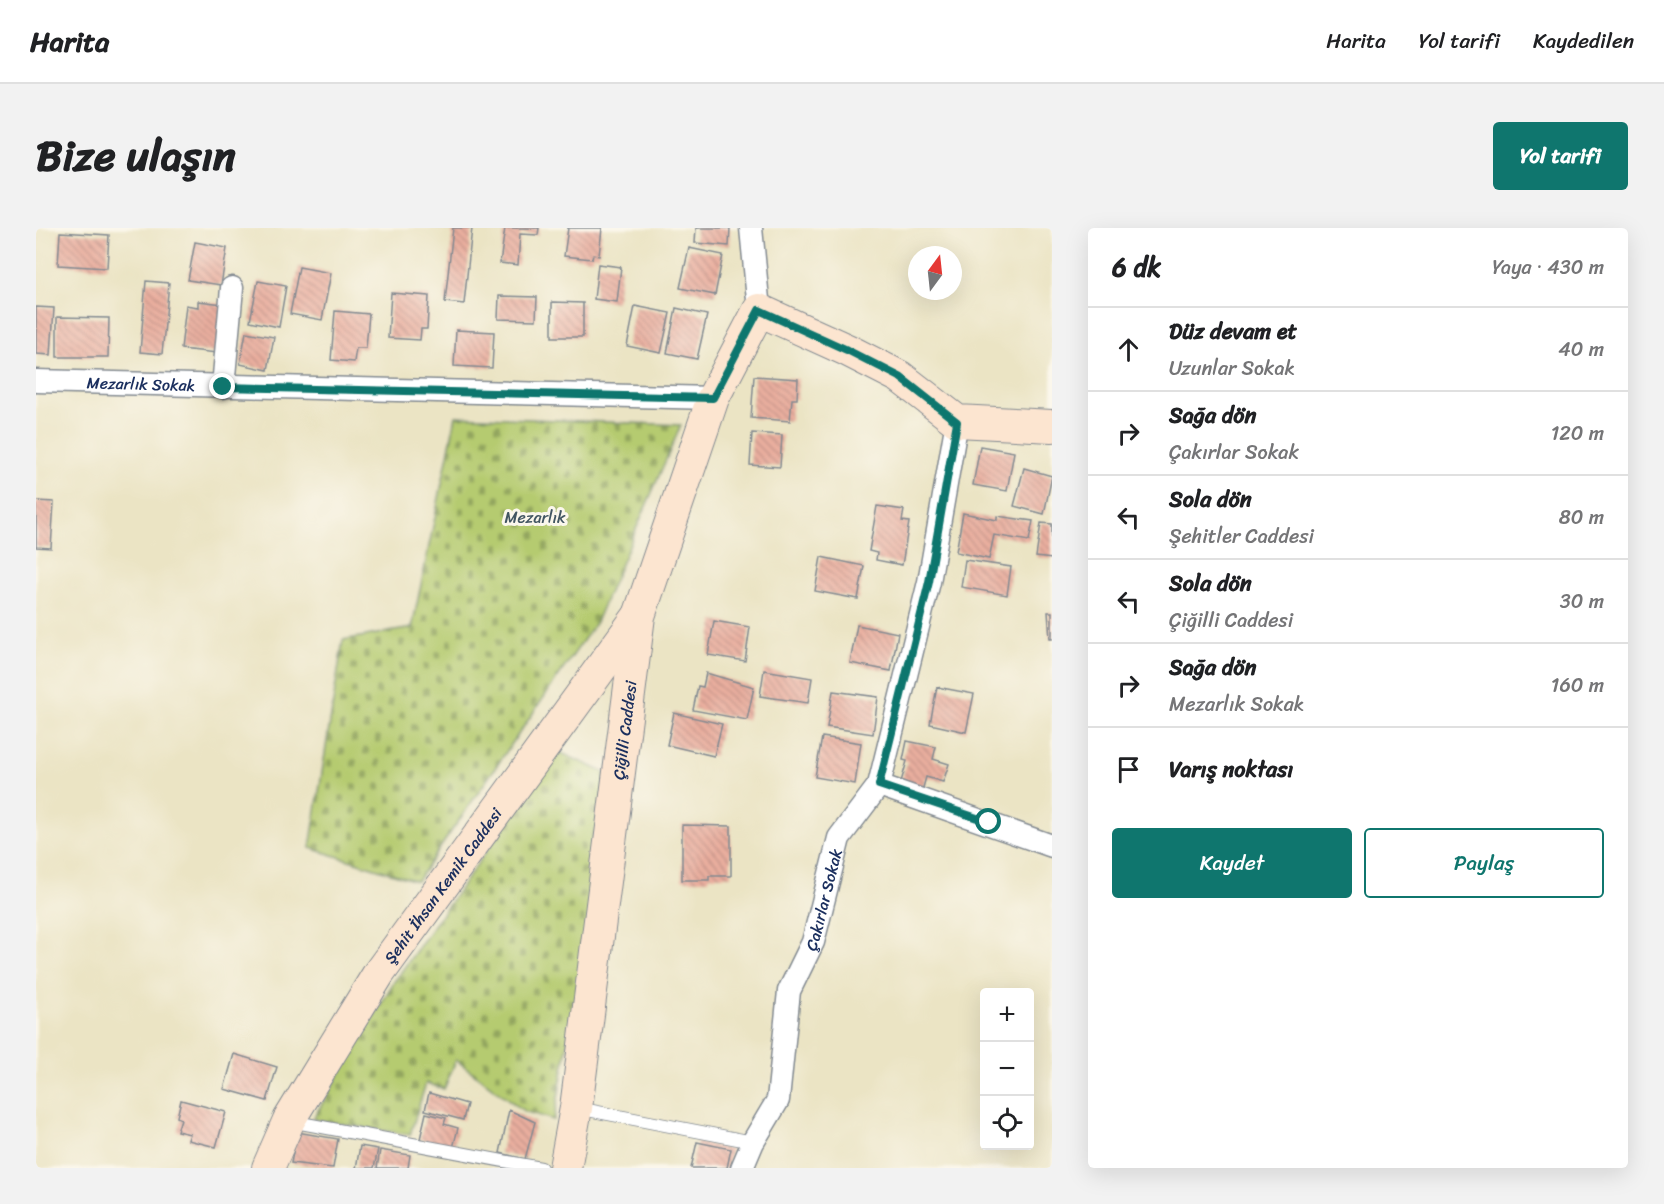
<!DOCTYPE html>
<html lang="tr">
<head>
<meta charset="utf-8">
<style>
	:root { --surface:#fff; --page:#f2f2f2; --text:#202124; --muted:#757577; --line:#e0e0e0; --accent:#0f766e }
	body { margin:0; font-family:Sriracha,sans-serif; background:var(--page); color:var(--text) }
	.controls { position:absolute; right:18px; bottom:18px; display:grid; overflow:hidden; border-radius:6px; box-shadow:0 6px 24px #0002 }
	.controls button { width:54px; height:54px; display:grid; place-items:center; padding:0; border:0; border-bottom:2px solid var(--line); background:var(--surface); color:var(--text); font:30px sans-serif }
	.compass { position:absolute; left:872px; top:18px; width:54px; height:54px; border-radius:50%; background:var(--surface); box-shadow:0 6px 24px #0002; rotate:15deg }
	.stop { position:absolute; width:18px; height:18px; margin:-14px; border:4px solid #0f766e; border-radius:50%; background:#fff }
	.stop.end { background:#0f766e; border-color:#fff; box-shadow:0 2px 6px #0008 }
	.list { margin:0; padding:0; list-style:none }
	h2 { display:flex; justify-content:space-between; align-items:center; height:78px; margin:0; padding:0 24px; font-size:26px }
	h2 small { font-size:20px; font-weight:400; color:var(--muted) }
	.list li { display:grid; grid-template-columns:39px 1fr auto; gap:18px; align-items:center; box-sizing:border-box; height:84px; padding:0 24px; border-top:2px solid var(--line) }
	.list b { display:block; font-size:22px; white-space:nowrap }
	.list p { margin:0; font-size:20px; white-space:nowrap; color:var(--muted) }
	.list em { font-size:20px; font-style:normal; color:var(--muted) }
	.actions { display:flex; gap:12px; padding:18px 24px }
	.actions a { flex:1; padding:14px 0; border:2px solid var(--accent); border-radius:6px; text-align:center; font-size:21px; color:var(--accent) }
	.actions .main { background:var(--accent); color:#fff }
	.icon { flex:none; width:33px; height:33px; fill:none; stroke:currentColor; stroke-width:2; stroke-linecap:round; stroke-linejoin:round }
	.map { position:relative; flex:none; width:1016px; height:940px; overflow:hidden; border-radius:6px }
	header { display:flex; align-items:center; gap:36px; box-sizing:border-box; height:84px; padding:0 30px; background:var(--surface); border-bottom:2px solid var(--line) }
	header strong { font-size:28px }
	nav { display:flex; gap:33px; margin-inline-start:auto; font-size:21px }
	.intro { display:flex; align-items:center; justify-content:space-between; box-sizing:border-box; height:144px; padding:0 36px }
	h1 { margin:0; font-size:42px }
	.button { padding:15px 27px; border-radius:6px; background:var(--accent); color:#fff; font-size:21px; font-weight:700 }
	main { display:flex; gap:36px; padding:0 36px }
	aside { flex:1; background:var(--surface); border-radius:6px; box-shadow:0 6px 24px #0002 }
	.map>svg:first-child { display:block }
	.cemetery { fill:url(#cemetery-stones); stroke:#687d67; stroke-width:1.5 }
	.building { fill:url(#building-back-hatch) }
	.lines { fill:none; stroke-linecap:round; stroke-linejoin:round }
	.lane-casing { stroke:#838a91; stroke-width:14 }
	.street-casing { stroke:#838a91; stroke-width:25 }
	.secondary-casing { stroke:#838a91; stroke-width:34 }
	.lane { stroke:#fff; stroke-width:12 }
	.street { stroke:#fff; stroke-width:22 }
	.secondary { stroke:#fce5d0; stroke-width:32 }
	.route { stroke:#0f766e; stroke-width:8 }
	.labels { text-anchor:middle; stroke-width:6; stroke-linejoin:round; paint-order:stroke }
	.street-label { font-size:16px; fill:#1b2f5e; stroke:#fbf7ec }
	.park-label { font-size:16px; fill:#425662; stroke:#fbf7ec }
</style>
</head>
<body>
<header>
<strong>Harita</strong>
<nav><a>Harita</a><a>Yol tarifi</a><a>Kaydedilen</a></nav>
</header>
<div class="intro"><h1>Bize ulaşın</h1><a class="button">Yol tarifi</a></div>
<main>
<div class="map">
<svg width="1016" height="940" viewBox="0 0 1016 940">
	<defs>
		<pattern id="cemetery-stones" width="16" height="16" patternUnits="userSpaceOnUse" patternTransform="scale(1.5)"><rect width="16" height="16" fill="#b5cb70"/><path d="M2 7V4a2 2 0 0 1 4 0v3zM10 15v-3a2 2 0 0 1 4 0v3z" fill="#92a55f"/></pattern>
		<pattern id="building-back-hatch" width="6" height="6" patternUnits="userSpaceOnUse" patternTransform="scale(1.5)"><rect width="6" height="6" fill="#eaaf9f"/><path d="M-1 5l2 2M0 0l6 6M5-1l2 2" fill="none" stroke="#bd8f85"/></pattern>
	</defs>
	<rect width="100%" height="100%" fill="#fbf7ec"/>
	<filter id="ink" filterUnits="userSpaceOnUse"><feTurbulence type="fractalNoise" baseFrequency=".0167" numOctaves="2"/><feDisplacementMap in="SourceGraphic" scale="12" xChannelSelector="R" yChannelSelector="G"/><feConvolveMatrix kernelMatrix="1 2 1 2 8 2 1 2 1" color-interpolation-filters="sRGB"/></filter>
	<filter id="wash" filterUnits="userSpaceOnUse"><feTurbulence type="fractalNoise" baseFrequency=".008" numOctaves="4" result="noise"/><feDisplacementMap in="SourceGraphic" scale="24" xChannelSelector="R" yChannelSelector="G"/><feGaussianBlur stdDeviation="1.35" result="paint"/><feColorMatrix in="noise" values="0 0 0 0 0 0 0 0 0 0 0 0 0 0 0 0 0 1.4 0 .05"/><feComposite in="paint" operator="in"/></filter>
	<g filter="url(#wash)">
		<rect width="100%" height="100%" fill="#ebe4c4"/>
		<!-- cemetery -->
		<path class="cemetery" d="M420,188l225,9 -85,197 -179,259 -107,-33 33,-208 69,-12z
			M521,523l51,23 -16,132 -38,214 -30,-9 -68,-51 -12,29 -18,-6 -16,52 -97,-16 81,-137z"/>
		<g id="blocks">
			<!-- building -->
			<path class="building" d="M417,0h19l-8,76 -19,-2z
				M469,0h34l-1,7 -18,-1 -2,31 -18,-2z
				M532,0h34l-3,28 -6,-1 -1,4 -28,-3z
				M660,0h34l-1,18 -34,-3z
				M24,4l49,3 -2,33 -49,-3z
				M159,14l32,6 -6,37 -33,-5z
				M653,20l34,7 -8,40 -35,-7z
				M562,36l23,3 -4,35 -23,-3z
				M263,39l32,6 -9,47 -32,-6z
				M110,53l23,2 -7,71 -22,-2z
				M222,53l28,5 -7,41 -29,-6z
				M355,65l38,3 -2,33h-6l-1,11 -32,-2z
				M463,68l38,1 -1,23 -38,-1z
				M162,73l25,3 -6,49 -36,-4 5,-44 12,2z
				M516,74l31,1v34h-31z
				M599,78l35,7 -9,40 -34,-7z
				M0,79l18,1 -3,47 -15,-1z
				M640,80l31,7 -10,44 -30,-6z
				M299,83l34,3 -3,34h-10l-2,14 -23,-2z
				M21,89l52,1 -1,39h-51z
				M420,102l38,2 -2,36 -38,-2z
				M210,104l28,5 -6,33 -28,-6z
				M718,148l44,3 -1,20h-5l-2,22 -39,-3z
				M716,205l30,2 -2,32 -30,-2z
				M944,218l34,6 -7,39 -34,-6z
				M988,240l28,8 -8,38 -30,-8z
				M0,273l18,1 -3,46 -15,-1z
				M841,278l27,4 -2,11 7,1 -7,43 -26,-5 1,-7 -8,-2z
				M927,285l34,7v-4l36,5 -4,20 -35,-6 -5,24 -33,-7z
				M1005,295l11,1v35l-16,-2z
				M785,329l43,9 -6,33 -43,-8z
				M929,332l46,7 -4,28 -46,-8z
				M1012,384h4v27h-2z
				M678,393l36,6 -5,34 -37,-6z
				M821,397l41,8 -7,38 -41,-8z
				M728,442l48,8 -4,25 -48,-7z
				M670,445l48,14 -7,33 -54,-10 5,-24 5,1z
				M901,459l37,7 -8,38 -36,-8z
				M797,463l45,6 -5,37 -46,-7z
				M638,485l48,11 -8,32 -47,-11z
				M786,509l39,6 -6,41 -40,-7z
				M871,513l29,6 -3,12 16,5 -6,18 -17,-5 -5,18 -22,-6 8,-28 -4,-1z
				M646,597l49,1v50h-22v4h-27z
				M198,826l43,13 -10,34 -43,-12z
				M393,865l38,11 -4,16 -38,-10z
				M145,872l45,12 -10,35 -28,-7 2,-6 -13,-3 4,-12 -4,-2z
				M473,882l26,12 -10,37 -25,-6z
				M390,885l20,5 -2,6 14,4 -5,20 -33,-9z
				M261,904l41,7 -5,29 -42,-5z
				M661,914l34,7 -4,19h-36z
				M324,918l18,3 -4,19h-18z
				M344,922l30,5 -2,13h-31z"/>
		</g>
	</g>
	<g filter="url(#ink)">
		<use href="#blocks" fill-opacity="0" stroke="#838a91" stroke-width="1.5"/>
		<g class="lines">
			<!-- lane casing -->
			<g class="lane-casing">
				<path id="lane" d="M541,880l176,34
					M254,893l251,47"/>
			</g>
			<!-- street casing -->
			<g class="street-casing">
				<g id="street">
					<path d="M715,0l8,82"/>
					<path id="s1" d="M0,153l677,17"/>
					<path d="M187,159l9,-99"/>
					<path d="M843,557l173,61"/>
					<path id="s2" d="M706,940l11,-26 25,-42 11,-109 24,-49 26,-104 40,-53 50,-203 28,-161"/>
				</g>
			</g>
			<!-- secondary casing -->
			<g class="secondary-casing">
				<g id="secondary">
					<path id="s3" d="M232,940l21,-48 90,-147 259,-356"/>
					<path id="s4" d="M529,940l11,-60 63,-492 74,-218 46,-88 88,40 53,27 57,44 95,5"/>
				</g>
			</g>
			<!-- lane -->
			<use href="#lane" class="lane"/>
			<!-- street -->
			<use href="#street" class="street"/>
			<!-- secondary -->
			<use href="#secondary" class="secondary"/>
		</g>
	</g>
	<g class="lines" filter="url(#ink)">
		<!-- route -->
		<path class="route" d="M187,159l490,11 46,-88 88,40 53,27 57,45 -28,160 -50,203 110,37"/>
	</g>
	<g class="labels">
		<!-- street labels -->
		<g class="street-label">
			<text dy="6" stroke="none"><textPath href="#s1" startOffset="105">Mezarlık Sokak</textPath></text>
			<text dy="6" stroke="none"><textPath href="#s4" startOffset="442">Çiğilli Caddesi</textPath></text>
			<text dy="6" stroke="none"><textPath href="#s3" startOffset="333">Şehit İhsan Kemik Caddesi</textPath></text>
			<text dy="6" stroke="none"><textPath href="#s2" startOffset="285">Çakırlar Sokak</textPath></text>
		</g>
		<!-- park labels -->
		<g class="park-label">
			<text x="499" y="295">Mezarlık</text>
		</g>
	</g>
</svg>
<div class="controls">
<button>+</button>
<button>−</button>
<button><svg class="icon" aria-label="locate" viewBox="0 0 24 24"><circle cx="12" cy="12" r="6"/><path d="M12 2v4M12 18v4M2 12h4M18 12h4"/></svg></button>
</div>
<svg class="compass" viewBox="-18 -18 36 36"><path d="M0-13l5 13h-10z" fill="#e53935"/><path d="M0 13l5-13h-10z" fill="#757577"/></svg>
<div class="stop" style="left:953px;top:594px"></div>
<div class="stop end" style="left:187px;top:159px"></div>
</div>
<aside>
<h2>6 dk<small>Yaya · 430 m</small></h2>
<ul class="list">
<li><svg class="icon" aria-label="ahead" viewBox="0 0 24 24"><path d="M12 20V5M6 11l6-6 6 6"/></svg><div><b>Düz devam et</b><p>Uzunlar Sokak</p></div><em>40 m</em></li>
<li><svg class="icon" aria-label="right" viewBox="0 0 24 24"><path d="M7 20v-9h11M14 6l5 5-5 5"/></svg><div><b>Sağa dön</b><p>Çakırlar Sokak</p></div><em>120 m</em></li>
<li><svg class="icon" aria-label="left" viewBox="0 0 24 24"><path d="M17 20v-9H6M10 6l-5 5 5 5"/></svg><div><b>Sola dön</b><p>Şehitler Caddesi</p></div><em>80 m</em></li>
<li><svg class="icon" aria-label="left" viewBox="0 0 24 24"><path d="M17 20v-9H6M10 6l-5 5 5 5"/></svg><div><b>Sola dön</b><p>Çiğilli Caddesi</p></div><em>30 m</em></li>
<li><svg class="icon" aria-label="right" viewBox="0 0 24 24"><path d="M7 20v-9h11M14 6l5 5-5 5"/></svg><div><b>Sağa dön</b><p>Mezarlık Sokak</p></div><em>160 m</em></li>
<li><svg class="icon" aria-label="arrive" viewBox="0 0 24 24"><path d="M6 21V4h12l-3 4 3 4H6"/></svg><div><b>Varış noktası</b></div></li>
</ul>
<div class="actions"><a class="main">Kaydet</a><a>Paylaş</a></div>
</aside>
</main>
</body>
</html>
